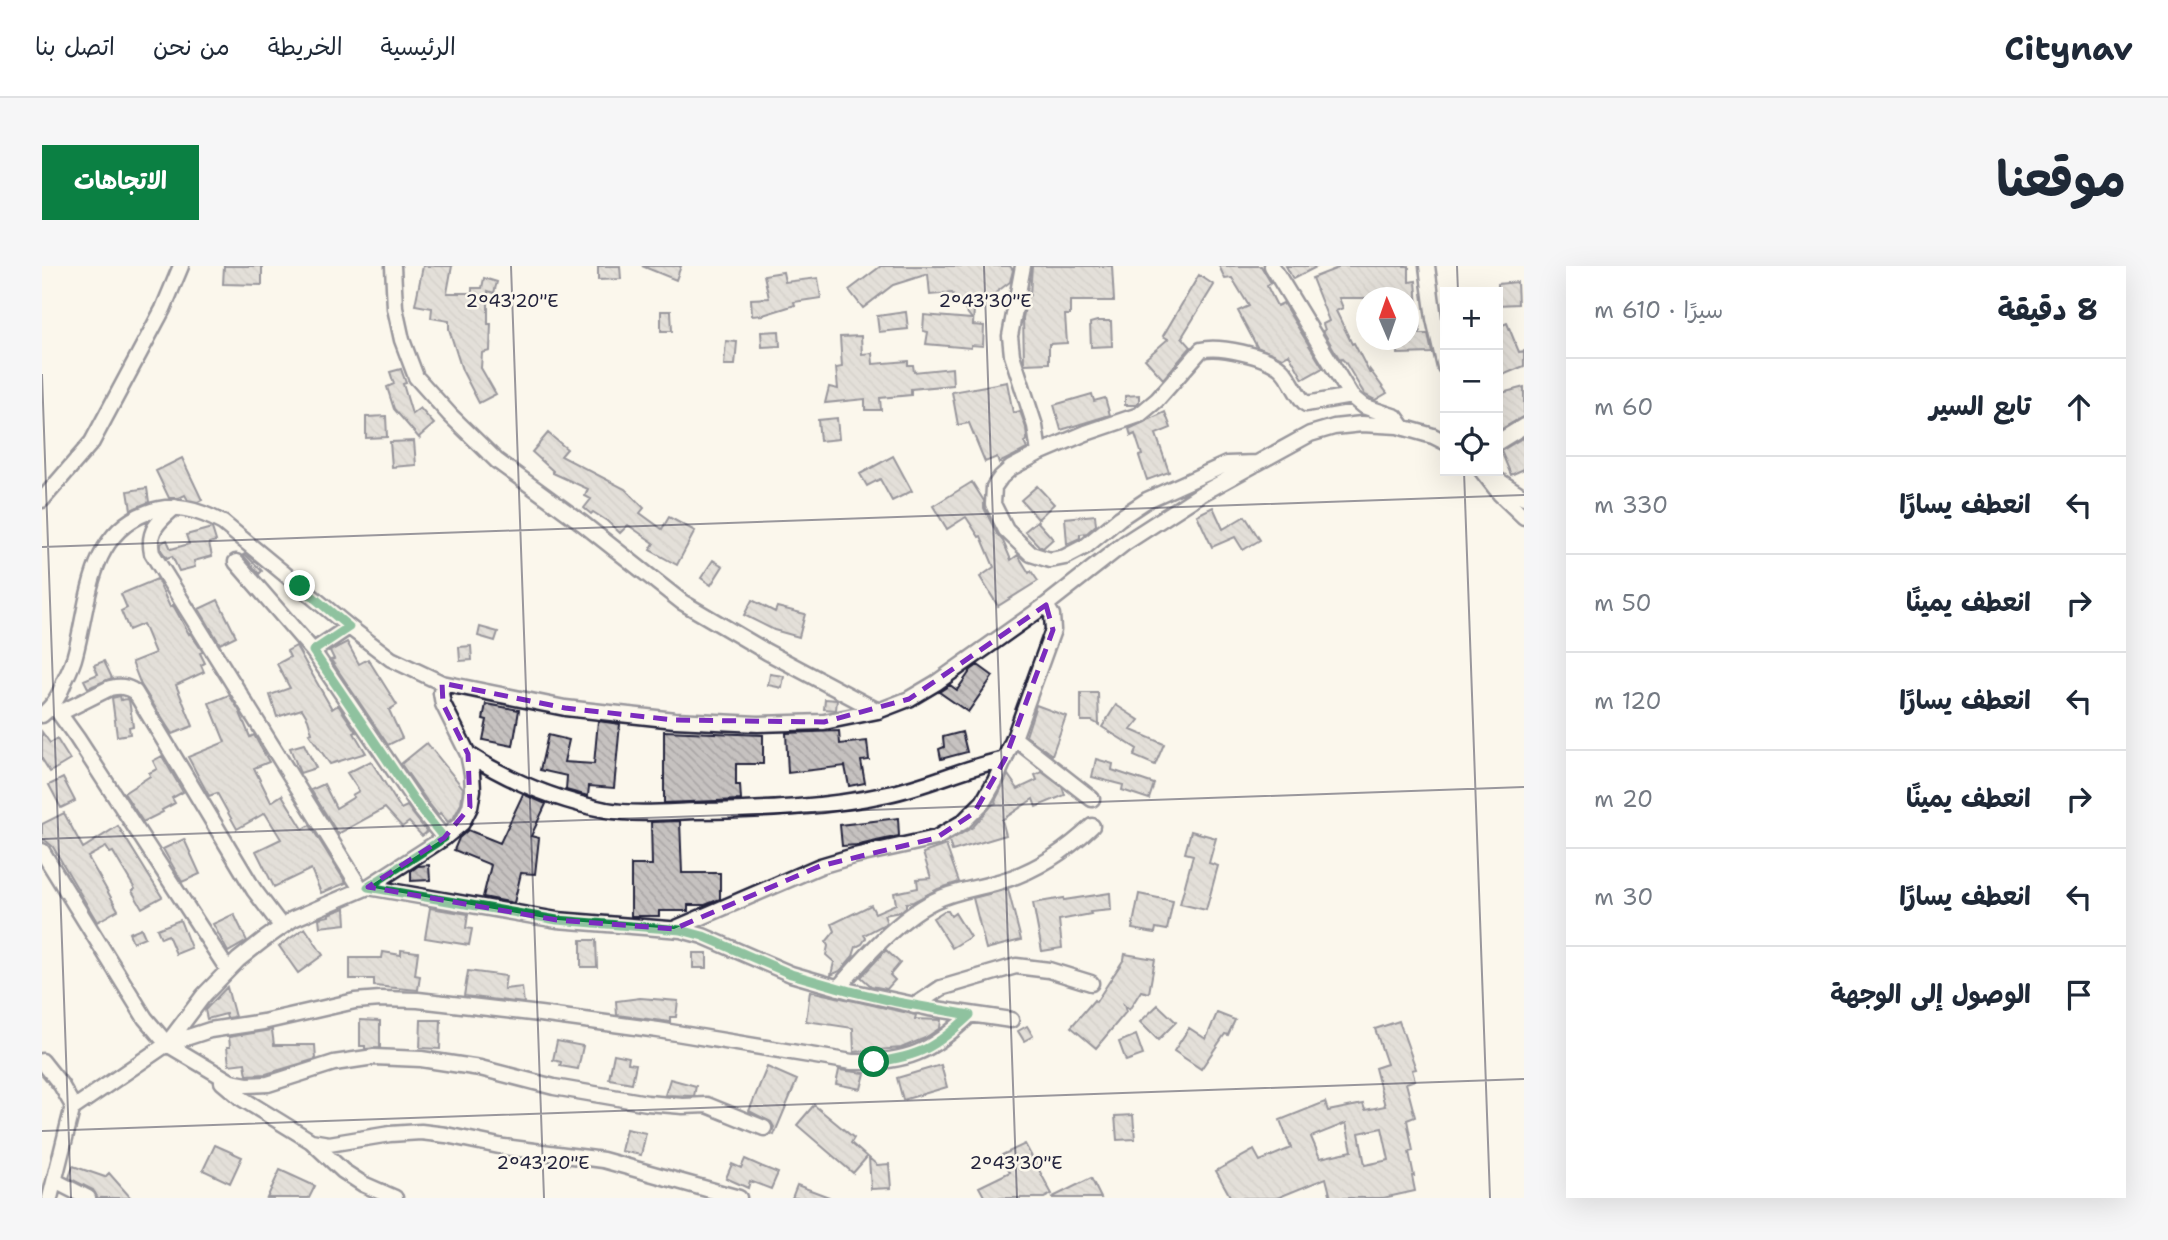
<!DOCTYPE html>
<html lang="ar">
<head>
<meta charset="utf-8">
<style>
	:root { --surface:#fff; --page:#f6f6f7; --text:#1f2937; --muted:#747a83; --line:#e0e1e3; --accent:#0b8043 }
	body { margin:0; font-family:"Shantell Sans","Playpen Sans Arabic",sans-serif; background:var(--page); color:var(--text); direction:rtl }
	.controls { position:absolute; right:21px; top:21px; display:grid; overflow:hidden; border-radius:0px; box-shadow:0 7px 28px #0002 }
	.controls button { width:63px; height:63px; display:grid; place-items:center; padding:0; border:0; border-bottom:2px solid var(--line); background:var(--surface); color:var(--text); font:35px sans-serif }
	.compass { position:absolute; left:1314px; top:21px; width:63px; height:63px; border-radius:50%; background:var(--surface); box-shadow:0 7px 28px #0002; rotate:358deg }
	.stop { position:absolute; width:21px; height:21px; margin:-16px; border:5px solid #0b8043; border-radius:50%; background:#fff }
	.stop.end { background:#0b8043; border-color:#fff; box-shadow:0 2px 7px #0008 }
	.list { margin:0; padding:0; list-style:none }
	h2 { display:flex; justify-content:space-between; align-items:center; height:91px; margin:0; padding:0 28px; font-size:30px }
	h2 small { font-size:23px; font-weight:400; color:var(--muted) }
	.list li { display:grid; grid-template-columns:46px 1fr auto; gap:21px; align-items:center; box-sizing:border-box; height:98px; padding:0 28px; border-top:2px solid var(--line) }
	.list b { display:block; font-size:26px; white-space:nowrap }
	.list em { font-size:23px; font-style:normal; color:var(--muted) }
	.icon { flex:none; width:38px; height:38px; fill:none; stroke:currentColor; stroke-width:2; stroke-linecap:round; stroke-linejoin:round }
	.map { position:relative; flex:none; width:1482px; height:932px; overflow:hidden; direction:ltr; border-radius:0px }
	header { display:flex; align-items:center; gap:42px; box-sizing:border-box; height:98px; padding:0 35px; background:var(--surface); border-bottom:2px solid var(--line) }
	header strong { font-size:33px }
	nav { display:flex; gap:38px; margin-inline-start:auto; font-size:24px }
	.intro { display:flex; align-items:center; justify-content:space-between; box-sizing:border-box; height:168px; padding:0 42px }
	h1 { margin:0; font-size:49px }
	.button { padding:18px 32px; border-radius:0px; background:var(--accent); color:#fff; font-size:24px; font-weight:700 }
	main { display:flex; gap:42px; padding:0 42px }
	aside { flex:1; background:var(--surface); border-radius:0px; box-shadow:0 7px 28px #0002 }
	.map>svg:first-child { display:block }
	.building { fill:url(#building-back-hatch); stroke:#22223b; stroke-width:2; fill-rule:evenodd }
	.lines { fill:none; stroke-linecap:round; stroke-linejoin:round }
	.minor-casing { stroke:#22223b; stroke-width:19 }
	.minor { stroke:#fbf7ec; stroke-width:14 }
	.route { stroke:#0b8043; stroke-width:9 }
	.marked { fill:none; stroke:#7b2cbf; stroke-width:5; stroke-dasharray:14 9; stroke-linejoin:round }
	.ticks { fill:none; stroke:#22223b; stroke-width:2; stroke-opacity:0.45 }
	.ticks-label { font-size:18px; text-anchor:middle; fill:#22223b; stroke:#fbf7ec; stroke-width:5; stroke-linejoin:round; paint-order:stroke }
</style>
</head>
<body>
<header>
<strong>Citynav</strong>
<nav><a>الرئيسية</a><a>الخريطة</a><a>من نحن</a><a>اتصل بنا</a></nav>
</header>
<div class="intro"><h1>موقعنا</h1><a class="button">الاتجاهات</a></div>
<main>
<aside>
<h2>8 دقيقة<small>سيرًا · 610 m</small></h2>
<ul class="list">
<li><svg class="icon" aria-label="ahead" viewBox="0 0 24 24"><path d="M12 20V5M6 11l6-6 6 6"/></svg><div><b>تابع السير</b></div><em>60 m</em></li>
<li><svg class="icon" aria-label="left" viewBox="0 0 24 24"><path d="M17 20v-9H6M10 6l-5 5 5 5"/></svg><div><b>انعطف يسارًا</b></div><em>330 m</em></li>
<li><svg class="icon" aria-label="right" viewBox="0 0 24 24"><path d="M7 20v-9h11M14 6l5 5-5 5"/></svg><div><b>انعطف يمينًا</b></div><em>50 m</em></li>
<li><svg class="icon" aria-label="left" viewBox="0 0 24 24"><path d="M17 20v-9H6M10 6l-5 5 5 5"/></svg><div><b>انعطف يسارًا</b></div><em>120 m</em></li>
<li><svg class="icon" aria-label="right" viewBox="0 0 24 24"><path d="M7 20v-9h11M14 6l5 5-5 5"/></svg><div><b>انعطف يمينًا</b></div><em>20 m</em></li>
<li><svg class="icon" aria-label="left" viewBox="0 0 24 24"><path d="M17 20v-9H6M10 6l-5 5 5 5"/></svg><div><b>انعطف يسارًا</b></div><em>30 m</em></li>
<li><svg class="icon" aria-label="arrive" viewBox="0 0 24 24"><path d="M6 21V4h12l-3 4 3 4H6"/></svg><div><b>الوصول إلى الوجهة</b></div></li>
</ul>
</aside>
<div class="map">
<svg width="1482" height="932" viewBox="0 0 1482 932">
	<defs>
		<pattern id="building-back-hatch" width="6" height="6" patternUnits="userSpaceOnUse" patternTransform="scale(1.75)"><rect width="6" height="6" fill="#c6c2c0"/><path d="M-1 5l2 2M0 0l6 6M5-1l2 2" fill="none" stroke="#aaa6a6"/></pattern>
	</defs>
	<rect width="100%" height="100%" fill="#fbf7ec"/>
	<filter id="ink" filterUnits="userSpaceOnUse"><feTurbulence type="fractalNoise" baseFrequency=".0143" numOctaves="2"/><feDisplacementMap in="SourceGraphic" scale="14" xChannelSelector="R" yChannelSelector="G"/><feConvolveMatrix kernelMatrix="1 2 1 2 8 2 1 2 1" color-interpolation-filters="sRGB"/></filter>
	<g filter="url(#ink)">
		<!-- building -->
		<path class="building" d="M182,0h38v19l-39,-1z
			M381,0h29l-5,27h25v-5h10l2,-10 13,4 -3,11 -6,-2v33h3l-1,27 -8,2 -1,15 15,26 -17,9 -17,-33 -13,-41v-8l-18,-3 1,-10 -17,-3z
			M556,0h22l1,13 -23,1z
			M600,0h39l-5,14z
			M839,0h129l3,4 -3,12 -36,27 -1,16 11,1 -1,20 -12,-1v3l-45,-4 2,-12 -5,-1 1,-16 48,4 -20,-26 -22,2 -2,-21 -35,11 -30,23 -14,-18z
			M990,0h80l2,35h-44v14h-5l2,28 -18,1v19l-24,1 -1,-2 -1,-44 5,-27 2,3z
			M1177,0h42l10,17 -4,3 10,20 6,-3 40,65 -20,11 -14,-25 -7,4 -25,-11 -19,-36 11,-5 -17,-28 -7,1z
			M1244,0h32l-25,13z
			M1296,0h71v16l7,-1 4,53h8l4,19 -34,1 -1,-14h12v-42h-70l4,10 -7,3 16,33 2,-1 16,31v-4l17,23 -12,7 -10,-5 -20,-33 -3,-3 -2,1 -17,-29 2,-1 -2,-6 6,-3 -17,-43 26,-10z
			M741,6l2,10 33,-4 3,20 -27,4 1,3 -32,10 -11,1 -1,-17 18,-1 -5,-23z
			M1157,9l15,10 -32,52 9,10 -28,32 -18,-20 23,-20 -5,-3z
			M1475,16l1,22 -20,1v-21z
			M619,45h10l1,20h-11z
			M864,46l2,17 -29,3 -2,-16z
			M1055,55h14l1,25 -21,1 -1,-24z
			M1465,57l12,29 5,-1v15l-26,11v-50z
			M737,65l1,15 -18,1 -1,-15z
			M819,70l1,18 10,-1 1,11 35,-3v4h5l1,7 38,-4 1,17 -42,4v6l-31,3 1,12h-16v-11l-40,4 4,-16 9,2 -2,-21 6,-1 -2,-30z
			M684,75l11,1 -2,23h-11z
			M359,103l5,14 -3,1 9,30 8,-6 14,16 -15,13 1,2 -26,-30 -7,-22 7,-3 -4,-12z
			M965,116l6,31 7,-2 6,17 1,12 -3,2 3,7 -28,14 -2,-6 -12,5 -16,-39 -11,2 -6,-33z
			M1482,121v29l-26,15v-37z
			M1050,128l2,7 11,-3 5,17 -49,15 -7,-25z
			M1097,129v7l-3,3h-11v-9z
			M1123,146l6,16 -15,6 13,38 -22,8 -8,-24 3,-1 -7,-21 -4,2 -2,-7z
			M344,150l1,21 -21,1v-21z
			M795,152l2,21 -19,2 -2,-21z
			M506,167l19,16 -6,7 64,33 19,19 -4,5 22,16 7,-12 26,14 -18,34 -27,-15 4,-7 -26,-18 -8,8 -13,-12 -14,-9 -2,2 -7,-6 7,-9 -6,-3 3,-7 -35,-16v-2l-21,-19z
			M1482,171v32l-13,6 -10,-24z
			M372,175l2,24 -24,2 -2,-25z
			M851,190l19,35 -20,10 -12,-22 -13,7 -7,-12z
			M140,192l20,42 -4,2 -10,-2 -3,-5 -6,3h-10l-13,-27z
			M930,216l12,19v7l13,26 6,7 8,19 7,-5 11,18 2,-2 7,10 -40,25 -18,-29 14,-10 -13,-31 -2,1 -13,-20 -19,12 -14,-23z
			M995,220l17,18 -16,15 -17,-19z
			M105,222l2,14 -18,8 -3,-19z
			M1171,241l10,22 22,-13 15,24 -17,10 -8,-13 -23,10 -15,-32z
			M1053,249l1,10 -9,8 -7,1v4l-13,6 -2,-26z
			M995,255l16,18 -10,9 -4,-2 -14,-15z
			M170,262l4,13 -7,2 3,13 -18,5 1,6 -16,4 -7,-15 -5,2 -6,-8v-7l6,-3 4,9 18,-5 -3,-9z
			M203,288l17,17 -3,3 -16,-19z
			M671,294l10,6 -12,19 -10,-7z
			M115,313l13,28 3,-2 16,29 1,-1 13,19 -3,1 5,10 -4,2 3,7 -28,13 17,41 -21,8 -31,-49 -9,-23 23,-9 -12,-29 -14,6 -8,-19 6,-3 -6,-14z
			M176,334l18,36 -16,8 -21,-35z
			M710,334l23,12 2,-5 28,7 -6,23 -25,-7 -30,-15z
			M438,361l18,5 -3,9 -17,-5z
			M305,376l12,22 9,-5 29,46 -8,5 13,28 -14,7 -57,-85 3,-1 -4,-8z
			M254,380l36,63 6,-4 18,27 -2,1 12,20 -36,11 -21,-30 3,-1 -4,-14 -6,-10 -25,8 -7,-22 20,-7 -13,-24 13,-7 -3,-6z
			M429,380l1,14 -12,1 -1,-14z
			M62,395l8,17 -24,10 -4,-8 14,-6 -4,-9z
			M936,399l15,11 -25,36 -29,-20 11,-7 7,5 14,-20z
			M728,408l14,2 -2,12 -14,-3z
			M1039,427h17l1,32 -7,-4h-11z
			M187,429l10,15 11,27 4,-2 15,27 -15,6 17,34 11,-7 21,34 7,-4 36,58 -25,10 -10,-24 -37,18 -18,-36 25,-12 -16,-26 -28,16 -20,-36 -8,3 -21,-39 37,-15 -16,-39z
			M78,430l1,4 6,-1 2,1 4,26 -4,1 1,7 -13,2 -5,-38z
			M783,433l12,1 -1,10 -12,-1z
			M444,438l33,6 -6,36 -30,-6 4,-20 -4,-1z
			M994,439l30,11 -14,39 -26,-19z
			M1074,439l23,15 -8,10 33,14 -9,21 -21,-9 3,-7 -35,-22z
			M556,455l22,3 -6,64 -25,-2 -1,10 -22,-6 1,-14 -27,-6 8,-35 21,5 -5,22 30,2z
			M622,465l99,4v29h-27v21h4l1,15 -77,3z
			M797,465l1,13 27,-3 2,19 -8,1 4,22 -16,3 -4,-20 -57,7 -2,-40z
			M0,466l8,11 7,-4 13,21 -20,12 -8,-13z
			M920,466l5,20 -26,7 -2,-10 5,-2 -1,-10z
			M385,477l36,45 -2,16 -7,13 -6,5 -8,-9 -2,2 -11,-14 -26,-37z
			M262,478l12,24 -16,5 -10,-25z
			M120,490l21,36 -11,6 3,5 -13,7 1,2 -20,10 -19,-29 26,-17 -1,-3 8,-4 -4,-8z
			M1054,493l17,5 -1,6 42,14 -5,15 -27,-9 1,-5 -31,-8z
			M329,495l30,48 6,-3 20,26 -5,4 -13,-14 -7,5 -17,-19 -47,26 -27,-44 13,-6 12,24 18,-11 -2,-2 7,-4 -12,-18z
			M1000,506l20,15 3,8 -29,12 -3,-8 -31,21 4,15 -54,16 -3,-10 24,-14 20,-23 3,-1 -1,-2 13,-26 10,14 19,-9 -2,-5z
			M21,512l12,23 -14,7 -12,-23z
			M481,528l23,10 -15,32 8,2 -4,36 -14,-1 -7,30 -31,-6 8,-32 -37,-15 5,-12 9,-8 32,13z
			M22,547l19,35 35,-22 44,71 -20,11 -10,-17 3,-2 -22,-37 -3,1 -4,-6 -18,10 30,53 -21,12 -44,-75 -8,-7 -3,1v-17z
			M856,552l1,18 -40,9 -17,1 -2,-21z
			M638,555l2,52h38v26l-15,6h-17v6h-29v5h-28v-51h21l-1,-43z
			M1149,565l25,7 -7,25 9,3 -12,44 -26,-6 13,-49 -8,-2z
			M142,573l16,35 -18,8 -19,-33z
			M904,579l13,37 -21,7 -25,13 -7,1v4l-6,5 -16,3 3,8 -23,12 2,3 -4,6 -6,3 -3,9 -13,15 -9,4 3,-13 -8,-7 2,-9 -2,-4 9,-11 -3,-7 39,-19 4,8 21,-9 -2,-11 24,-5 -1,-9 14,-1 -8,-25z
			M387,599l1,15 -19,1v-10l7,-5z
			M966,623l13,51 -35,9 -13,-51z
			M1068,627l1,17 -21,2 1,2 -32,6 3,28 -20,3 -9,-48 31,-5v2z
			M1097,628l34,7 -6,29 -11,-2 -1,5 -23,-4z
			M303,642l1,16 -26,3 -1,-9 10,-2v-2z
			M388,642l38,6 -2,14 6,1 -3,16 -44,-7z
			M902,645h4l3,5 4,-3 15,24 -18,11 -19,-30z
			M192,648l13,27 -19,11 -15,-28z
			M138,654l11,28 -15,6 -8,-19 -7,3 -4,-9z
			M99,662l4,9 -12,5 -4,-9z
			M263,662l18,27 -25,18 -19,-27z
			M539,674h15l1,27h-16z
			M359,684l17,2 -3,23 5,1 -2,14 -44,-4v-7h-24v-21h32l1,-6 18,3z
			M844,684l14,13 -10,12 5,5 -8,9 -16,-3 -10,-9z
			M651,687h14v15h-14z
			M1083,688l30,5 -6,34 -8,-2 -12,19 -5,-5 2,7 -30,36 -25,-21 23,-27 2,2 28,-43z
			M426,705l38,5 -2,13 18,-2 2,16 -60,-7z
			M185,721l8,30 -8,1 -1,-4 -19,5 -2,-9z
			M768,725l98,22 8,2 -1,4 26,1 -1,8 -15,10 -24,10 -47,4 -1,-24 -47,-7z
			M598,732l38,3 -2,16h-6v5l-53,-7 -1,-14z
			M1116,739l18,17 -18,18 -18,-18z
			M1175,747l18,7 -7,15 -3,-1 -24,35 -27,-18 15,-23 17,11z
			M318,754l20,1v27l-15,1v-3h-5z
			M379,754h20l-1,29 -20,-1z
			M1357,755l17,48 -4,1 3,10 -9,3 9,34 -8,3 6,31 -4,1 5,24h-2l3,15 -32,7h-52l-5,-20 -49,20h-46l-15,-27 38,-21 6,11 31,-13 -11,-28 45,-18 3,9 35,-7 2,6 20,-4 -10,-38 12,-4 -12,-35zM1304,857l6,28 -32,7 -9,-21zM1340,862l7,32 -24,5 -6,-32z
			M985,760l6,10 -9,5 -6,-10z
			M230,764l2,15h41l1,14 -50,15 -19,1 -2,-12 -16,2 -2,-18h3l-1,-10z
			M1094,769l7,20 -17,6 -7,-19z
			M515,775l26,5 -5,23 -18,-3 1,-4 -8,-2z
			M572,788l15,3 -1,6 8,1 -4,19 -23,-4z
			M899,799l6,22 -44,13 -6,-22z
			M725,801l30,13 -23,55 -3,-1 3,-7 -3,-5 -22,-11z
			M797,804l26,3 -4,16 -25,-5z
			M628,813l26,7 -2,10 -29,-1z
			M772,839l40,33 -3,5 16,14 -14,16 -56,-48z
			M1091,849l2,24 -18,1 -2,-24z
			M584,863l20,4 -5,22 -20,-4z
			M983,878l27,50 -8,4h-59l-6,-11 31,-15 -8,-17z
			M173,879l27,12 -12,26 -27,-13z
			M827,892l8,7 12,-1 2,24 -20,1z
			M703,893l16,7 -1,2 1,-2 17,7 -7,16 -21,-8 -2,7 -22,-10 6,-14 9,4z
			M31,900l32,11 4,-4 22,25h-33l-5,-8 -24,-12z
			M238,904l35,16 -6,12h-42z
			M1049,912l10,20h-50z
			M755,919l32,12v1h-37z"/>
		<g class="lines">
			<!-- minor casing -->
			<g class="minor-casing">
				<path id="minor" d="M351,0l2,42 7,32 14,37 34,38 47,46 85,62 100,79 85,50 111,59
					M981,0l-13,70 2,19 23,71 4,27
					M1230,0l79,130 12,10 33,11 8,11
					M1385,0l7,53 11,48
					M1456,176l26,-16
					M1215,197l-30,1 -80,36 -27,18 -34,28 -21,11 -15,3 -19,-6 -25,-24 -13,-26 1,-17 7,-10 10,-9 28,-15 47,-20 53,-18 18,-15 44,-50c18,-5 65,6 79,18 11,9 15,26 26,36l45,-8
					M1440,205l18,23 24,23
					M1448,209l34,22
					M0,234l50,-58 71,-133 18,-43
					M133,241c-16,14 -28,23 -23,46l209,336
					M194,296l77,89 106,156 25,31
					M271,385l36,-24
					M12,440l23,32 151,232
					M18,447l50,-25c10,-2 16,-2 25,4l119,198 28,37
					M0,449c13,-11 17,-19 23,-35 4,-8 8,-16 10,-25 14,-51 13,-120 71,-142 27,-11 53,-3 77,10l126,104 42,32 51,24 123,25 110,12 83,4 66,-2 54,-11 31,-12 27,-16 110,-78 79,-62 76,-49 109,-60 24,-7 28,-3 36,2 35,10 12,6
					M972,472l78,61
					M426,488c43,28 88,46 138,56 29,5 61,2 90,1 64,-1 129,-3 192,-17 40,-8 77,-27 117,-35
					M0,585l103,167 22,26 64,38 16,3 21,-1 66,-21 40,-6 47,2 59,9 74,19 93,16 36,3 24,-1 57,23
					M326,621l189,33 124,10 22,6 88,38 59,17 79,17 82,12
					M632,663l146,-63 34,-10 82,-18 27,-16 20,-20 12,-21 19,-43 39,-108 -1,-15 -6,-10
					M796,722c26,-30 60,-69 96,-87 20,-10 40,-12 61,-18 38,-10 69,-30 97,-57
					M872,740l27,-18 75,-22 33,4 42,13
					M125,778l43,-14 53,-8 92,-21 26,-2 37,1 122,14 118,16 194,32c55,1 79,-10 118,-47
					M0,795l19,24 12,21 -23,92
					M180,816l19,16 70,43 18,3 61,-10 31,-2 25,3 58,12 99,13 136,38
					M30,843l95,-65 37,-49 34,-35 24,-19 31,-22 75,-32 76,-49 18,-15 8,-16 3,-17 -1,-16 -4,-20 -25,-50 -2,-11 1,-10
					M269,875l32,30 20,13 32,14
					M13,915l33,17"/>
			</g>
			<!-- minor -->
			<use href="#minor" class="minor"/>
		</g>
	</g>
	<g class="lines" filter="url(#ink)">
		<!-- route -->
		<path class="route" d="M258,320l49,41 -36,24 106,156 25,31 -76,49 189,33 124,10 22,6 88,38 59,17 47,11 73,13c-33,31 -50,42 -96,47"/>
	</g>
	<!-- marked area -->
	<path d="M0 0H1482V932H0ZM1004,339l7,25 -48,129 -31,54 -38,25 -116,28 -146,63 -117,-9 -189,-33 76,-49 26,-31 -2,-53 -25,-50 -1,-21 123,25 110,12 149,2 85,-23z" fill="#fbf7ec" fill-opacity=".55" fill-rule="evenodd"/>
	<path class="marked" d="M1004,339l7,25 -48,129 -31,54 -38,25 -116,28 -146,63 -117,-9 -189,-33 76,-49 26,-31 -2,-53 -25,-50 -1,-21 123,25 110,12 149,2 85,-23z"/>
	<!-- ticks -->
	<path class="ticks" d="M469,0l33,932M942,0l33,932M1415,0l1,26M0,108l29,824M1422,205l26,727M0,281l1482,-52M0,573l1482,-52M0,865l1482,-52"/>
	<g class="ticks-label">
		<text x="470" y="41">2°43'20"E</text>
		<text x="943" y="41">2°43'30"E</text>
		<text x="501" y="903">2°43'20"E</text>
		<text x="974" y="903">2°43'30"E</text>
	</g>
</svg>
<div class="controls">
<button>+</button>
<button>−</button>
<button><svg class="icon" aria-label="locate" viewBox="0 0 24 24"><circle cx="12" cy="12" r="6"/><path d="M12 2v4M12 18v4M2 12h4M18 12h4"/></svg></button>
</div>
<svg class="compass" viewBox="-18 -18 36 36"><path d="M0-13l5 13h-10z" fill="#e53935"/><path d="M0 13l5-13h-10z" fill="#747a83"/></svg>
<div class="stop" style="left:832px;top:796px"></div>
<div class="stop end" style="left:258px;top:320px"></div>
</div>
</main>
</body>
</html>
